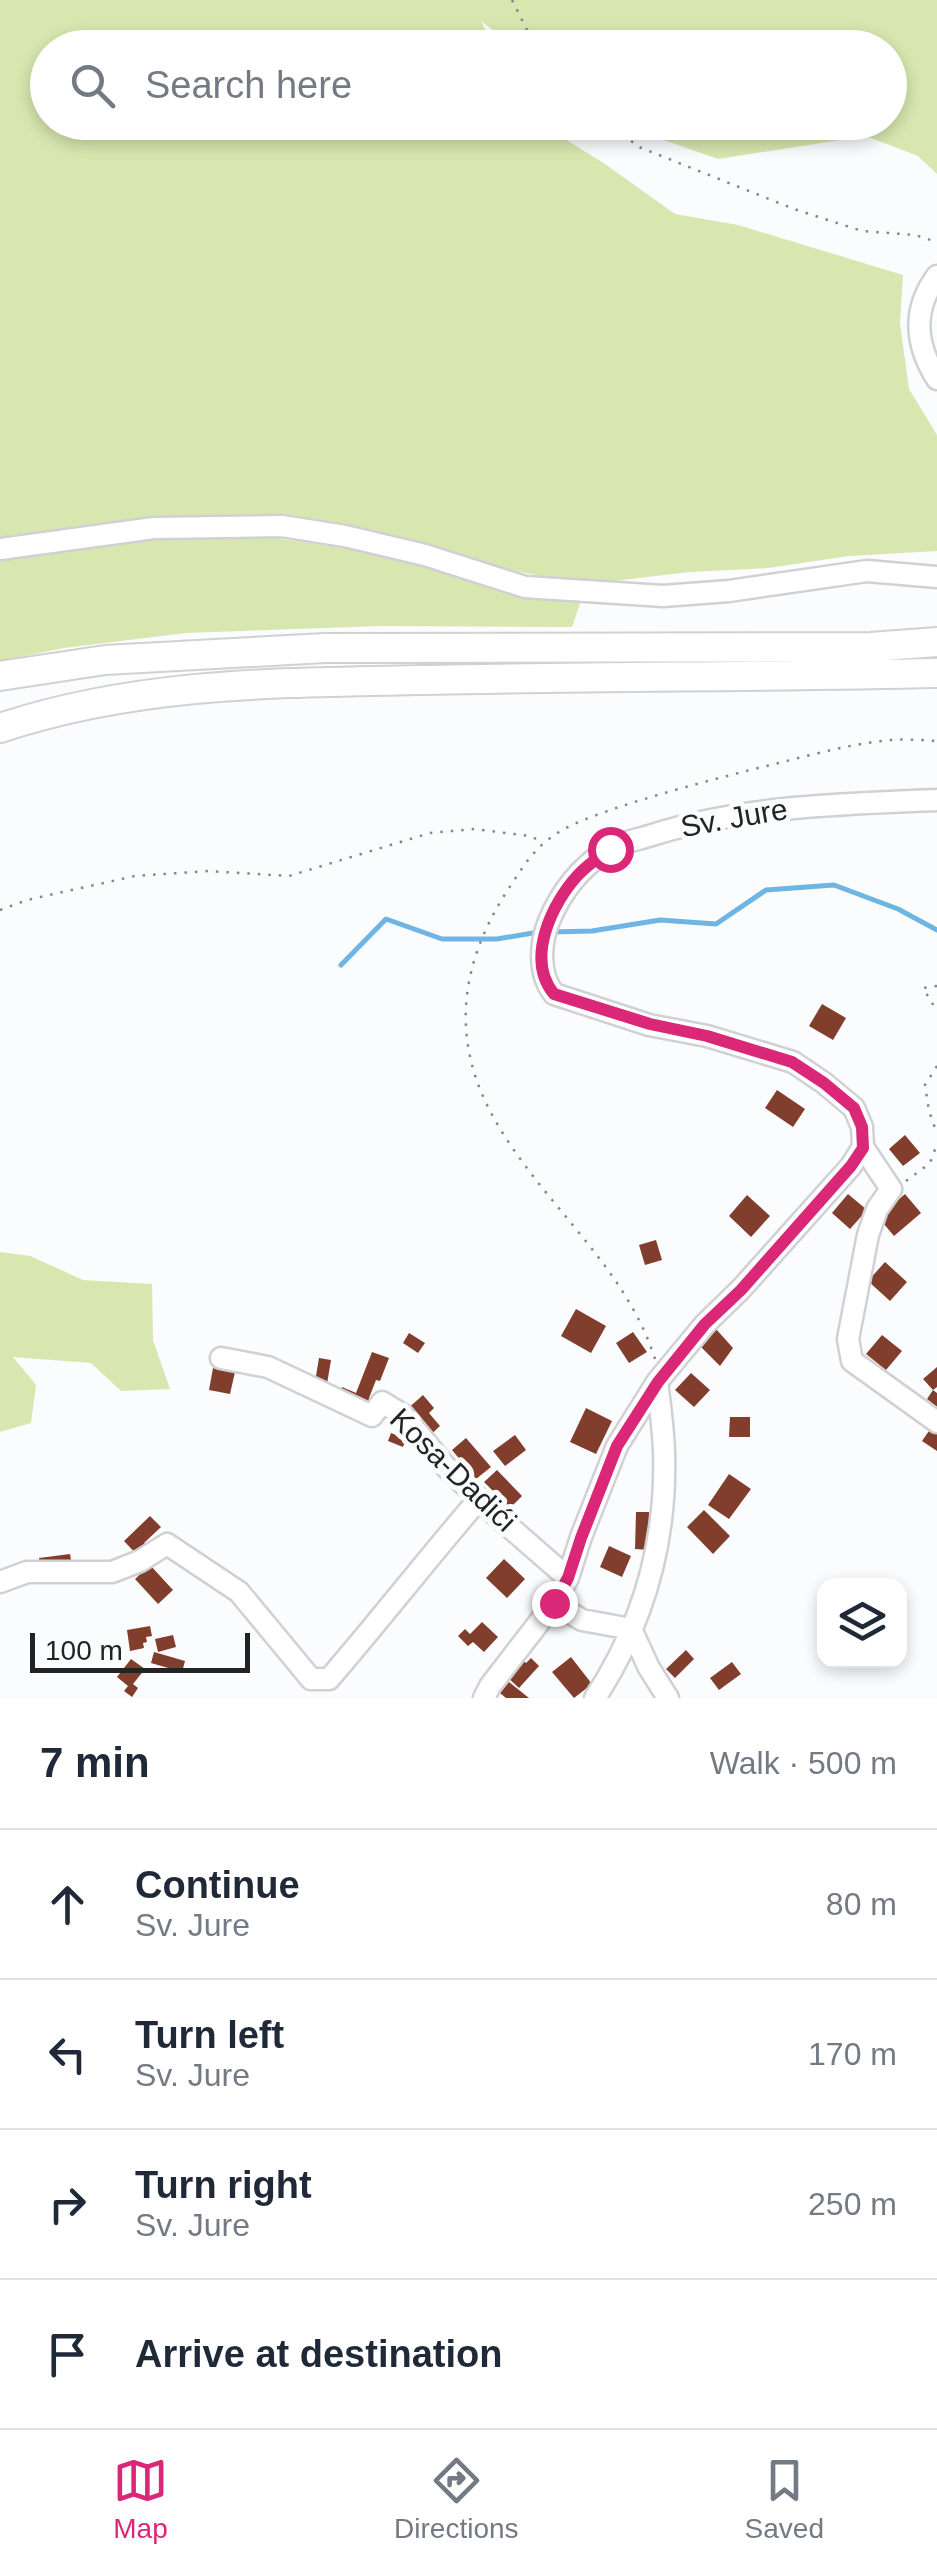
<!DOCTYPE html>
<html lang="en">
<head>
<meta charset="utf-8">
<style>
	:root { --surface:#fff; --page:#f2f2f3; --text:#1f2937; --muted:#747a83; --line:#e0e1e3; --accent:#db2777 }
	body { margin:0; font-family:Arial,sans-serif; background:var(--page); color:var(--text) }
	.controls { position:absolute; right:30px; bottom:30px; display:grid; overflow:hidden; border-radius:20px; box-shadow:0 5px 15px #0003 }
	.controls button { width:90px; height:90px; display:grid; place-items:center; padding:0; border:0; border-bottom:2px solid var(--line); background:var(--surface); color:var(--text); font:50px sans-serif }
	.scale { position:absolute; left:30px; bottom:25px; width:220px; box-sizing:border-box; padding-left:10px; border:5px solid #232324; border-top:0; font-size:28px; line-height:35px; white-space:nowrap; color:#232324; -webkit-text-stroke:8px #fbfcfd; paint-order:stroke }
	.stop { position:absolute; width:30px; height:30px; margin:-22px; border:8px solid #db2777; border-radius:50%; background:#fff }
	.stop.end { background:#db2777; border-color:#fff; box-shadow:0 2px 10px #0008 }
	.list { margin:0; padding:0; list-style:none }
	h2 { display:flex; justify-content:space-between; align-items:center; height:130px; margin:0; padding:0 40px; font-size:42px }
	h2 small { font-size:32px; font-weight:400; color:var(--muted) }
	.list li { display:grid; grid-template-columns:65px 1fr auto; gap:30px; align-items:center; box-sizing:border-box; height:150px; padding:0 40px; border-top:2px solid var(--line) }
	.list b { display:block; font-size:38px; white-space:nowrap }
	.list p { margin:0; font-size:32px; white-space:nowrap; color:var(--muted) }
	.list em { font-size:32px; font-style:normal; color:var(--muted) }
	.icon { flex:none; width:55px; height:55px; fill:none; stroke:currentColor; stroke-width:2; stroke-linecap:round; stroke-linejoin:round }
	.map { position:relative; flex:none; width:937px; height:1698px; overflow:hidden }
	.search { position:absolute; background:var(--surface); box-shadow:0 5px 15px #0003; left:30px; right:30px; top:30px; height:110px; display:flex; align-items:center; gap:25px; box-sizing:border-box; padding:0 35px; border-radius:55px; color:var(--muted); font-size:38px }
	.sheet { height:730px; background:var(--surface) }
	nav { display:flex; justify-content:space-around; align-items:center; box-sizing:border-box; height:140px; border-top:2px solid var(--line); background:var(--surface); font-size:28px; color:var(--muted) }
	nav a { display:grid; justify-items:center; gap:5px }
	nav .on { color:var(--accent) }
	.map>svg:first-child { display:block }
	.green { fill:#d7e7af }
	.lines { fill:none; stroke-linecap:round; stroke-linejoin:round }
	.stream { stroke:#6fb5e4; stroke-width:5 }
	.building { fill:#823e2d }
	.minor-casing { stroke:#d1d1d3; stroke-width:25 }
	.highway-casing { stroke:#d1d1d3; stroke-width:32 }
	.path { stroke:#868788; stroke-width:2.5; stroke-dasharray:2.5 8; stroke-linecap:butt }
	.minor { stroke:#fff; stroke-width:20 }
	.highway { stroke:#fff; stroke-width:28 }
	.route { stroke:#db2777; stroke-width:12 }
	.labels { text-anchor:middle; stroke-width:10; stroke-linejoin:round; paint-order:stroke }
	.street-label { font-size:30px; fill:#232324; stroke:#fbfcfd }
</style>
</head>
<body>
<div class="map">
<svg width="937" height="1698" viewBox="0 0 937 1698">
	<rect width="100%" height="100%" fill="#fbfcfd"/>
	<!-- green -->
	<path class="green" d="M0,0h937v174l-19,-18 -52,-20 -148,23 -80,-28 -12,-8 264,-1v-74l-375,-1 -34,-26 13,26 -446,1v74l491,1 66,41 70,50 63,11 165,50 -3,48 9,66 28,46v116l-88,5 -81,12 -78,4 -77,9 -67,-4 -60,-12 -36,-13 -123,-27 -67,-8 -61,-2 -199,24z
		M228,534c51,4 101,10 151,21 68,14 133,37 202,46l-9,26 -190,-1 -196,7 -122,15 -64,13v-103l99,-16z
		M0,1252l30,4 53,24 69,4 1,56 17,49 -49,2 -30,-28 -78,-6 23,28 -5,38 -31,9z"/>
	<g class="lines">
		<!-- stream -->
		<path class="stream" d="M550,932l42,-1 68,-11 56,4 50,-34 68,-5 64,24 39,21
			M341,965l45,-46 56,20h55l42,-7"/>
	</g>
	<!-- building -->
	<path class="building" d="M822,1004l24,14 -13,22 -24,-14z
		M777,1090l28,19 -12,18 -28,-19z
		M905,1135l15,18 -17,13 -14,-17z
		M848,1194l19,16 -17,19 -18,-16z
		M905,1194l16,19 -27,23 -16,-19z
		M747,1195l23,21 -19,21 -22,-21z
		M656,1240l6,20 -17,5 -6,-20z
		M885,1262l22,20 -17,19 -22,-20z
		M576,1309l30,17 -15,27 -30,-17z
		M716,1329l17,19 -13,18 -21,-21z
		M633,1332l14,20 -18,11 -13,-20z
		M409,1333l16,10 -7,10 -15,-10z
		M882,1335l20,16 -16,19 -20,-16z
		M372,1352l17,6 -9,23 -4,-1 -7,18 8,3 -4,11 -35,-14 4,-11 14,6z
		M319,1358l12,2 -4,24 -12,-2z
		M937,1367v20l-4,3 -10,-11z
		M213,1368l22,4 -5,22 -21,-4z
		M691,1373l19,17 -16,17 -19,-17z
		M933,1390l4,3v14l-10,-8z
		M423,1395l11,13 -5,5 11,13 -13,12 -22,-27z
		M586,1408l26,13 -16,33 -26,-12z
		M730,1417h20v20h-21z
		M933,1425l4,3v23l-15,-10z
		M391,1433l15,6 -3,8 -15,-6z
		M515,1435l11,15 -21,16 -12,-15z
		M466,1438l25,29 -15,12 -24,-29z
		M497,1470l25,26 -12,12 -26,-26z
		M729,1474l22,15 -22,30 -21,-14z
		M704,1510l26,26 -17,18 -26,-27z
		M636,1512h13v38l-14,-1z
		M150,1516l11,11 -17,16 5,6 -9,9 -16,-17z
		M609,1546l22,10 -9,21 -22,-10z
		M70,1554l2,13 -31,4 -2,-13z
		M504,1559l21,20 -18,19 -21,-20z
		M150,1565l23,25 -15,14 -23,-25z
		M482,1622l16,15 -14,15 -11,-10 -5,4 -10,-10 7,-7 5,5z
		M150,1626l2,10 -6,1 1,5 -4,1 1,5 -14,3 -3,-21z
		M173,1635l3,12 -18,5 -3,-13z
		M686,1650l8,9 -19,19 -9,-9z
		M154,1652l31,9 -3,11 -31,-9z
		M519,1657l7,6 5,-5 8,8 -20,22 -15,-14z
		M571,1657l21,27 -18,14 -22,-26z
		M131,1659l14,10 -12,15 5,4 -6,9 -8,-6 4,-5 -11,-9z
		M732,1662l9,12 -22,16 -9,-12z
		M509,1682l20,16h-23l-6,-5z"/>
	<g class="lines">
		<!-- minor casing -->
		<g class="minor-casing">
			<path id="minor" d="M937,276c-25,34 -22,68 0,103
				M0,549l154,-21 128,-2 63,10 80,19 100,32 138,9 66,-5 138,-20 70,6
				M863,1147l28,42 -14,20 -9,26 -20,104 4,22 85,61
				M221,1358l47,9 104,49 10,-14 21,13 43,52 51,49 71,62
				M0,1582l27,-10h85l28,-11 27,-17 72,48 72,87h18c51,-59 99,-121 150,-180
				M554,1603l28,17 49,9 18,39 19,30
				M484,1698l6,-12 64,-83 14,-25 13,-41 36,-91 40,-64 48,-58 36,-35 110,-123 12,-19 -1,-20 -8,-19 -30,-25 -31,-21 -86,-26 -58,-11 -95,-31c-16,-20 -14,-51 -5,-73 12,-29 31,-53 57,-70 12,-8 30,-11 43,-15 93,-30 192,-32 288,-36
				M595,1698c49,-75 72,-157 69,-247 -1,-23 -4,-47 -7,-69"/>
		</g>
		<!-- highway casing -->
		<g class="highway-casing">
			<path id="highway" d="M0,676l105,-16 220,-12 546,-1 66,-5
				M0,728c139,-46 276,-45 421,-48 172,-4 344,-3 516,-7"/>
		</g>
		<!-- path -->
		<path class="path" d="M512,0l24,48
			M606,122l33,25 155,62 68,22 53,4 22,7
			M0,910l27,-10 108,-24 73,-5 81,5 141,-43 44,-4 56,7 13,6
			M937,986l-14,2 14,23
			M937,1066l-12,19 4,26 8,23
			M906,1181l24,-18 7,-19
			M655,1359c-31,-98 -121,-161 -167,-252 -39,-78 -24,-152 23,-222 10,-15 19,-30 33,-42 20,-18 50,-27 75,-36 46,-15 92,-27 139,-39 43,-10 88,-24 133,-28 15,-1 31,0 46,1"/>
		<!-- minor -->
		<use href="#minor" class="minor"/>
		<!-- highway -->
		<use href="#highway" class="highway"/>
	</g>
	<g class="lines">
		<!-- route -->
		<path class="route" d="M554,1603l14,-25 13,-40 36,-92 41,-64 47,-58 36,-34 110,-124 12,-18 -1,-21 -8,-19 -30,-25 -32,-21 -85,-26 -57,-12 -96,-30c-29,-35 -2,-91 24,-119 9,-10 21,-18 32,-26"/>
	</g>
	<g class="labels">
		<!-- street labels -->
		<g class="street-label">
			<text transform="translate(734 818) rotate(-10)" y="10">Sv. Jure</text>
			<text transform="translate(453 1470) rotate(44)" y="10">Kosa-Dadići</text>
		</g>
	</g>
</svg>
<div class="controls">
<button><svg class="icon" aria-label="layers" viewBox="0 0 24 24"><path d="M12 4l9 5-9 5-9-5zM3 14l9 5 9-5"/></svg></button>
</div>
<div class="scale">100 m</div>
<div class="stop" style="left:610px;top:849px"></div>
<div class="stop end" style="left:554px;top:1603px"></div>
<div class="search"><svg class="icon" aria-label="search" viewBox="0 0 24 24"><circle cx="10" cy="10" r="6"/><path d="M15 15l6 6"/></svg>Search here</div>
</div>
<section class="sheet">
<h2>7 min<small>Walk · 500 m</small></h2>
<ul class="list">
<li><svg class="icon" aria-label="ahead" viewBox="0 0 24 24"><path d="M12 20V5M6 11l6-6 6 6"/></svg><div><b>Continue</b><p>Sv. Jure</p></div><em>80 m</em></li>
<li><svg class="icon" aria-label="left" viewBox="0 0 24 24"><path d="M17 20v-9H6M10 6l-5 5 5 5"/></svg><div><b>Turn left</b><p>Sv. Jure</p></div><em>170 m</em></li>
<li><svg class="icon" aria-label="right" viewBox="0 0 24 24"><path d="M7 20v-9h11M14 6l5 5-5 5"/></svg><div><b>Turn right</b><p>Sv. Jure</p></div><em>250 m</em></li>
<li><svg class="icon" aria-label="arrive" viewBox="0 0 24 24"><path d="M6 21V4h12l-3 4 3 4H6"/></svg><div><b>Arrive at destination</b></div></li>
</ul>
</section>
<nav>
<a class="on"><svg class="icon" aria-label="map" viewBox="0 0 24 24"><path d="M3 6l6-2 6 2 6-2v14l-6 2-6-2-6 2zM9 4v14M15 6v14"/></svg>Map</a>
<a><svg class="icon" aria-label="directions" viewBox="0 0 24 24"><path d="M12 3l9 9-9 9-9-9zM9 14v-3h6M13 9l2 2-2 2"/></svg>Directions</a>
<a><svg class="icon" aria-label="saved" viewBox="0 0 24 24"><path d="M7 4h10v16l-5-4-5 4z"/></svg>Saved</a>
</nav>
</body>
</html>
